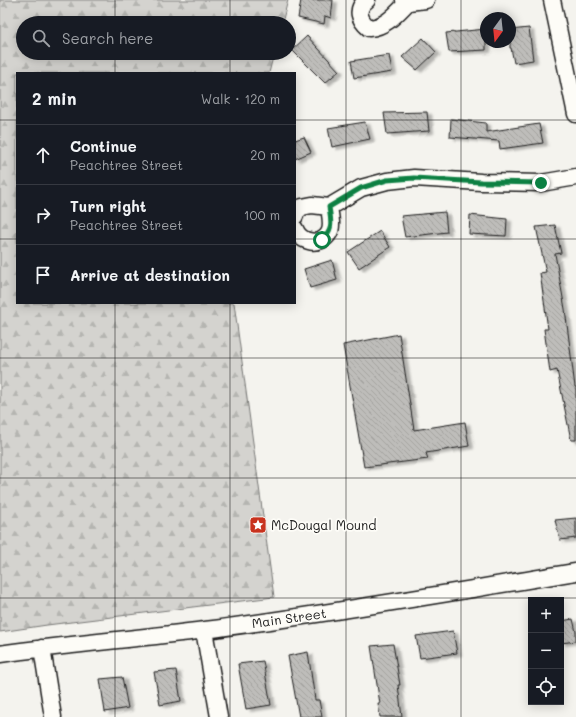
<!DOCTYPE html>
<html lang="en">
<head>
<meta charset="utf-8">
<style>
	:root { --surface:#171b24; --page:#20242c; --text:#f1f3f6; --muted:#9ea1a6; --line:#363941 }
	body { margin:0; font-family:Mali,sans-serif; background:var(--page); color:var(--text) }
	.controls { position:absolute; right:12px; bottom:12px; display:grid; overflow:hidden; border-radius:0px; box-shadow:0 2px 10px #0003 }
	.controls button { width:36px; height:36px; display:grid; place-items:center; padding:0; border:0; border-bottom:1px solid var(--line); background:var(--surface); color:var(--text); font:20px sans-serif }
	.compass { position:absolute; left:480px; top:12px; width:36px; height:36px; border-radius:50%; background:var(--surface); box-shadow:0 2px 10px #0003; rotate:195deg }
	.stop { position:absolute; width:12px; height:12px; margin:-9px; border:3px solid #0b8043; border-radius:50%; background:#fff }
	.stop.end { background:#0b8043; border-color:#fff; box-shadow:0 1px 4px #0008 }
	.list { margin:0; padding:0; list-style:none }
	h2 { display:flex; justify-content:space-between; align-items:center; height:52px; margin:0; padding:0 16px; font-size:17px }
	h2 small { font-size:13px; font-weight:400; color:var(--muted) }
	.list li { display:grid; grid-template-columns:26px 1fr auto; gap:12px; align-items:center; box-sizing:border-box; height:60px; padding:0 16px; border-top:1px solid var(--line) }
	.list b { display:block; font-size:15px; white-space:nowrap }
	.list p { margin:0; font-size:13px; white-space:nowrap; color:var(--muted) }
	.list em { font-size:13px; font-style:normal; color:var(--muted) }
	.icon { flex:none; width:22px; height:22px; fill:none; stroke:currentColor; stroke-width:2; stroke-linecap:round; stroke-linejoin:round }
	.map { position:relative; flex:none; width:576px; height:717px; overflow:hidden }
	.search { position:absolute; background:var(--surface); box-shadow:0 2px 10px #0003; left:16px; top:16px; width:280px; height:44px; display:flex; align-items:center; gap:10px; box-sizing:border-box; padding:0 14px; border-radius:22px; color:var(--muted); font-size:15px }
	.panel { position:absolute; background:var(--surface); box-shadow:0 2px 10px #0003; left:16px; top:72px; width:280px; height:232px; border-radius:0px }
	.map>svg:first-child { display:block }
	.forest { fill:url(#forest-firs); stroke:#787876 }
	.building { fill:url(#building-back-hatch); stroke:#1c1c1c; filter:url(#shadow) }
	.lines { fill:none; stroke-linecap:round; stroke-linejoin:round }
	.minor-casing { stroke:#1c1c1c; stroke-width:19 }
	.minor { stroke:#fdfcf7; stroke-width:16 }
	.route { stroke:#0b8043; stroke-width:5 }
	.grid { fill:none; stroke:#1c1c1c; stroke-width:1; stroke-opacity:0.55 }
	.labels { text-anchor:middle; stroke-width:3.5; stroke-linejoin:round; paint-order:stroke }
	.poi-label { font-size:13px; fill:#1c1c1c; stroke:#fdfcf7; text-anchor:start }
	.street-label { font-size:13px; fill:#1c1c1c; stroke:#fdfcf7 }
</style>
</head>
<body>
<div class="map">
<svg width="576" height="717" viewBox="0 0 576 717">
	<defs>
		<pattern id="forest-firs" width="22" height="20" patternUnits="userSpaceOnUse"><rect width="22" height="20" fill="#d4d3cf"/><path d="M5 1l3.5 6h-7zM16 11l3.5 6h-7z" fill="#b5b5b1"/></pattern>
		<pattern id="building-back-hatch" width="6" height="6" patternUnits="userSpaceOnUse"><rect width="6" height="6" fill="#bebdba"/><path d="M-1 5l2 2M0 0l6 6M5-1l2 2" fill="none" stroke="#a3a29f"/></pattern>
		<filter id="shadow"><feDropShadow dx="4.5" dy="2.5" stdDeviation="1" flood-color="#0004"/></filter>
	</defs>
	<rect width="100%" height="100%" fill="#f4f3ee"/>
	<filter id="ink" filterUnits="userSpaceOnUse"><feTurbulence type="fractalNoise" baseFrequency=".025" numOctaves="2"/><feDisplacementMap in="SourceGraphic" scale="8" xChannelSelector="R" yChannelSelector="G"/><feConvolveMatrix kernelMatrix="1 2 1 2 8 2 1 2 1" color-interpolation-filters="sRGB"/></filter>
	<g filter="url(#ink)">
		<!-- forest -->
		<path class="forest" d="M0,0h288l-6,23h-259v30h251l-5,20h-252v230h217l40,294 -227,28 -47,7z"/>
		<!-- building -->
		<path class="building" d="M301,0h32l-2,18 -6,-2 -1,8 -26,-6z
			M529,28l4,32 -19,3 -3,-15h-1v-18z
			M486,29v21l-37,2 -3,-19z
			M307,36l32,35 -14,12 -33,-33z
			M423,38l13,14 -19,18 -15,-13z
			M389,55l3,17 -38,6 -3,-17z
			M427,112l2,19 -42,3 -3,-21z
			M451,119l35,4v9l53,-8 4,19 -43,6 -1,-8 -49,-4z
			M365,122l5,17 -38,8 -4,-19z
			M304,137l7,15 -16,7v-19z
			M445,212l2,20 -42,5 -4,-21z
			M470,215l37,4 -1,17 -37,-2z
			M555,225l6,28 -6,1 10,55 10,78h1v53h-5l-14,-70 -7,2 -6,-43h4l-8,-56 6,-1 -10,-45z
			M380,231l10,16 -31,21 -11,-16z
			M332,260l5,20 -27,8 -6,-19z
			M399,334l15,96 51,-8 4,24 -43,7 2,6 -64,8 -21,-122z
			M576,518v20l-16,2 -5,-20z
			M573,619l3,13v9l-15,2v-22z
			M453,631l4,22 -37,5 -4,-22z
			M393,644l7,41h-2l4,32h-22l-2,-13h2l-9,-58z
			M308,652l7,48h4l3,17h-23l-11,-61z
			M263,661l8,44 -25,4 -8,-45z
			M176,670l5,31 -21,4 -6,-33z
			M122,677l6,31 -23,4 -5,-33z"/>
		<g class="lines">
			<!-- minor casing -->
			<g class="minor-casing">
				<path id="minor" d="M367,0c-12,9 -8,20 2,28 17,-1 28,-15 39,-26
					M404,0l4,2 18,-2
					M552,0l24,114
					M295,216l1,-4 6,-5 10,-2 17,2 32,-19 26,-7 27,-3 67,4 60,1 35,-6
					M295,229c5,14 26,18 34,4 4,-7 1,-18 0,-26
					M204,630l15,87
					M42,648l11,69
					M0,654c68,-10 136,-15 205,-24 124,-16 247,-38 371,-58"/>
			</g>
			<!-- minor -->
			<use href="#minor" class="minor"/>
		</g>
	</g>
	<g class="lines" filter="url(#ink)">
		<!-- route -->
		<path class="route" d="M322,240c12,-11 9,-18 7,-33l32,-19 26,-8 27,-2 67,4 60,1"/>
	</g>
	<!-- grid -->
	<path class="grid" d="M115,0v23M230,0v23M346,0v717M461,0v717M115,53v20M230,53v20M0,120h17M295,120h281M0,239h17M295,239h281M115,303v414M230,303v414M0,358h576M0,478h576M0,598h576"/>
	<!-- icons -->
	<defs>
		<g id="sight-square" transform="scale(0.9)"><rect x="-9" y="-9" width="18" height="18" rx="4" fill="#c8321e" stroke="#fdfcf7"/><path d="M0-6L1.8-2.2L6-1.7L2.9 1.2L3.7 5.4L0 3.3L-3.7 5.4L-2.9 1.2L-6-1.7L-1.8-2.2Z" fill="#fff"/></g>
	</defs>
	<g fill-rule="evenodd">
		<use href="#sight-square" x="258" y="525"/>
	</g>
	<g class="labels">
		<!-- poi labels -->
		<g class="poi-label">
			<text x="271" y="530">McDougal Mound</text>
		</g>
		<!-- street labels -->
		<g class="street-label">
			<text transform="translate(289 618) rotate(-8)" y="5">Main Street</text>
		</g>
	</g>
</svg>
<div class="controls">
<button>+</button>
<button>−</button>
<button><svg class="icon" aria-label="locate" viewBox="0 0 24 24"><circle cx="12" cy="12" r="6"/><path d="M12 2v4M12 18v4M2 12h4M18 12h4"/></svg></button>
</div>
<svg class="compass" viewBox="-18 -18 36 36"><path d="M0-13l5 13h-10z" fill="#e53935"/><path d="M0 13l5-13h-10z" fill="#9ea1a6"/></svg>
<div class="stop" style="left:322px;top:240px"></div>
<div class="stop end" style="left:541px;top:183px"></div>
<div class="search"><svg class="icon" aria-label="search" viewBox="0 0 24 24"><circle cx="10" cy="10" r="6"/><path d="M15 15l6 6"/></svg>Search here</div>
<section class="panel">
<h2>2 min<small>Walk · 120 m</small></h2>
<ul class="list">
<li><svg class="icon" aria-label="ahead" viewBox="0 0 24 24"><path d="M12 20V5M6 11l6-6 6 6"/></svg><div><b>Continue</b><p>Peachtree Street</p></div><em>20 m</em></li>
<li><svg class="icon" aria-label="right" viewBox="0 0 24 24"><path d="M7 20v-9h11M14 6l5 5-5 5"/></svg><div><b>Turn right</b><p>Peachtree Street</p></div><em>100 m</em></li>
<li><svg class="icon" aria-label="arrive" viewBox="0 0 24 24"><path d="M6 21V4h12l-3 4 3 4H6"/></svg><div><b>Arrive at destination</b></div></li>
</ul>
</section>
</div>
</body>
</html>
